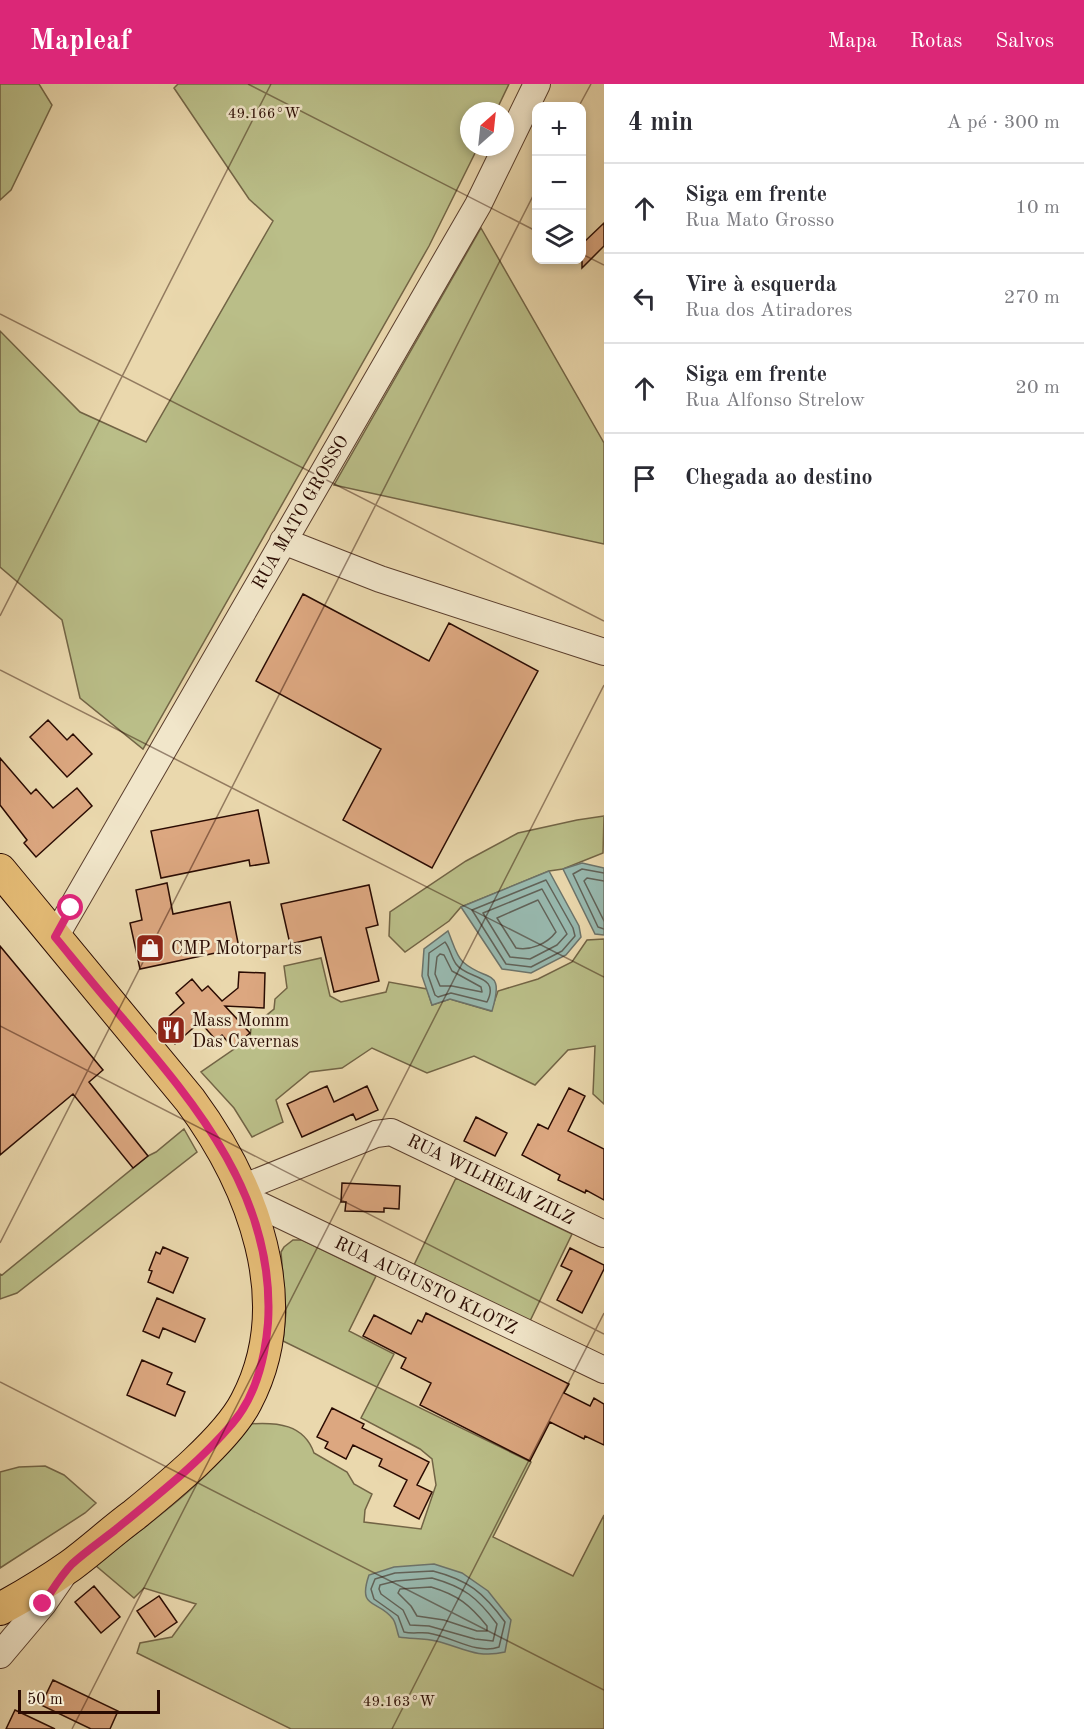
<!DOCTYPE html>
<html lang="pt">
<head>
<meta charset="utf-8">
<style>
	:root { --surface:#fff; --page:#f7f7f7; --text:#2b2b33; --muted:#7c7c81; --line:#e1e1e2; --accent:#db2777 }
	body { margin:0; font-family:"Old Standard TT",serif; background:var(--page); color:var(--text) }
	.controls { position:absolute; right:18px; top:18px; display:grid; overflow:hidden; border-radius:12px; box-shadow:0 3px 9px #0003 }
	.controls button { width:54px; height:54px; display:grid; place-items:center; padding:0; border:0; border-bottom:2px solid var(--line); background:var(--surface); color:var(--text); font:30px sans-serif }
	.compass { position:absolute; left:460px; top:18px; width:54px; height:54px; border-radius:50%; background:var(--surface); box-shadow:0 3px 9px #0003; rotate:27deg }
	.scale { position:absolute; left:18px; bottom:15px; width:142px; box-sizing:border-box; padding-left:6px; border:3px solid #2a0b02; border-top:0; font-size:16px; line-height:21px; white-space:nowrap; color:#2a0b02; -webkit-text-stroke:4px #f1e6ca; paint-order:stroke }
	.stop { position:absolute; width:18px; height:18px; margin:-14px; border:4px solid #db2777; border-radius:50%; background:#fff }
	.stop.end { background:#db2777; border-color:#fff; box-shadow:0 2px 6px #0008 }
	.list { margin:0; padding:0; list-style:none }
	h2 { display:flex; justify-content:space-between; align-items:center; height:78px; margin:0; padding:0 24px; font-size:26px }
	h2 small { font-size:20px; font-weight:400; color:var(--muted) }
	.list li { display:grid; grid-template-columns:39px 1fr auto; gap:18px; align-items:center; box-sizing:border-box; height:90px; padding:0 24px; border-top:2px solid var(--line) }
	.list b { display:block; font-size:22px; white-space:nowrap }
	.list p { margin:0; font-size:20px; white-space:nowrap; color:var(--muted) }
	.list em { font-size:20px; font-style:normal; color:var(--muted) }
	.icon { flex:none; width:33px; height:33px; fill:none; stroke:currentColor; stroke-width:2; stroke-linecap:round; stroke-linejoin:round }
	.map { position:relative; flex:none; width:604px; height:1645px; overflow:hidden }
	header { display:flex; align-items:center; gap:36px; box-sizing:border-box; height:84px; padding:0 30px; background:var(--accent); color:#fff }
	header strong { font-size:28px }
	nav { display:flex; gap:33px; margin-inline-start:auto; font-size:21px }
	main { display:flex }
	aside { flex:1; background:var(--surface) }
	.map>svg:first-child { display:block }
	.green { fill:#babe88; stroke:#726445; stroke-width:1.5 }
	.water { fill:#98b9af; stroke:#6c736a; stroke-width:1.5 }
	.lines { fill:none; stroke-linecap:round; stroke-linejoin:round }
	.shore { stroke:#616258; stroke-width:1.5 }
	.building { fill:#dca780; stroke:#2a0b02; stroke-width:1.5 }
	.minor-casing { stroke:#5a3e2d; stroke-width:28 }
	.major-casing { stroke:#2a0b02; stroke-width:34 }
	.minor { stroke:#f1e6ca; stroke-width:26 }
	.major { stroke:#e5bc76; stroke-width:32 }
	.route { stroke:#db2777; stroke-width:8 }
	.ticks { fill:none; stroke:#2a0b02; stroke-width:1.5; stroke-opacity:0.45 }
	.labels { text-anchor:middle; stroke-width:5; stroke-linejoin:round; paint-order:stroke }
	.street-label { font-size:18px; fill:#2a0b02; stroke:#f1e6ca }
	.poi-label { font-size:18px; fill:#2a0b02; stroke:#f1e6ca; text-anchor:start }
	.ticks-label { font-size:15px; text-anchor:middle; fill:#2a0b02; stroke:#f1e6ca; stroke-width:5; stroke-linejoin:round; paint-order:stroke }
</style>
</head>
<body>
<header>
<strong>Mapleaf</strong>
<nav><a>Mapa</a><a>Rotas</a><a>Salvos</a></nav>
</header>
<main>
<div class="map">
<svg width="604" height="1645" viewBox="0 0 604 1645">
	<rect width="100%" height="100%" fill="#ead8ad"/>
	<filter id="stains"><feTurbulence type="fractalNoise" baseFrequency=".00333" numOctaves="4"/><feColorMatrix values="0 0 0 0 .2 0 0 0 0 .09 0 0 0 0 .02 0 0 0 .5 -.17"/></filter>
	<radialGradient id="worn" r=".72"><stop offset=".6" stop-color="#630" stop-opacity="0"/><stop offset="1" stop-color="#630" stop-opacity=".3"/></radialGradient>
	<!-- green -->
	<path class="green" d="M0,0h39l13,21 -41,85 -11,10z
		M178,0h331l-13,27h-27v36h9l-49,99 -286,503 -63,-51 -18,-78 -62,-53v-236l80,81 66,30 127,-221 -24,-22 -75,-111z
		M481,144l123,215v101l-270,-59z
		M604,732l-1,37 -40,16 -14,2 -88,36 -12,14 -44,31 -16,-16 1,-24 76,-51 52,-28 59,-13z
		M604,855v165l-11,-10 2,-48 -27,4 -33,35 -61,-29 -47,17 -55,-25 -30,20 -32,4 -34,28 7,22 -31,15 -18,-29 -33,-36 49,-34 1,-10 23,-19 1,-10 12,-11 -3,-22 37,-8 9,38 11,6 45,-10 3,-10 38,7 5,16 18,-6 41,12 7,-20 40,-12 34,-17 15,-22z
		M184,1045l13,23 -180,141 -17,6v-25l2,1 146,-119 8,-4z
		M456,1094l116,56 -42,87 -116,-56z
		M293,1156h9l74,36 -27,55 45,23 -17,33 154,75 -38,75 80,39 31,-61v214h-313l-154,-76 3,-10 32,-6 24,-33 -52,-16 -10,10 -39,-33c55,-42 115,-83 154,-141 28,-2 55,0 65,29l33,19 7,12 18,10 -7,16 -1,12 57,7 15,-44 -4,-26 -12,-10 -59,-31 16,-31 -94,-46 3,-29 -5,-60 3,-5z
		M45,1382l19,9 32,28 -11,10 -85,55v-96l19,-5z"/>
	<!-- water -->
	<path class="water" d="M582,779l22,5v67l-9,-1 -32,-65z
		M549,787l30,55 2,11 -15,18 -35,18 -29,-4 -41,-62z
		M448,847c4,9 8,25 15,31 24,21 42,5 29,49l-42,-12 -18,6 -10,-29 2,-27z
		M434,1480l28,9 26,18 23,29 -6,32c-29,7 -43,-5 -69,-11 -12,-3 -25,-2 -37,-4 -2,-5 -3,-14 -6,-18 -15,-20 -36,-9 -24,-44l25,-8z"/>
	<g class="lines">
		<!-- shore -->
		<path class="shore" d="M604,789l-22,-4 -9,5 25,53 6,2
			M546,796l27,48 2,8 -13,15 -31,16 -25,-3 -34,-54z
			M604,797l-17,-3 -3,3 20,40
			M542,805l25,45 -10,11 -27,14 -20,-2 -27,-44z
			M538,816l18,32c-9,12 -26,19 -40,16l-19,-30z
			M445,858c5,6 6,15 11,22 11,16 45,10 31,38l-36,-9 -13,4 -3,-2 -7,-20 1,-22z
			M440,870l4,1 8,16 29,16 1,5 -30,-6h-12l-5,-12 2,-17z
			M433,1487c35,9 50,21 72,51l-6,25c-23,8 -48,-11 -71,-14 -8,-1 -16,1 -24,-1l-6,-16 -24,-17 -3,-10 4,-10 20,-6z
			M432,1494c32,9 45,19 65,46l-4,17 -18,-2 -46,-13 -19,-1 -7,-15 -22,-16 -2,-5 1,-4 16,-4z
			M431,1503c27,8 39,18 56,39v5h-10l-33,-11 -27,-4 -6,-10 -13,-13 2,-4z"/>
	</g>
	<!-- building -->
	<path class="building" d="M604,139v23l-22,22v-24z
		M303,510l126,67 20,-38 89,48 -106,197 -89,-48 38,-71 -125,-68z
		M48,636l19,20 6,-6 19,20 -25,23 -37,-40z
		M0,674l31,36 5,-5 17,19 24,-20 15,18 -56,51 -12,-14 3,-3 -27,-35z
		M258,726l11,53 -19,3 -1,-6 -88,18 -10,-47z
		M167,799l6,31 57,-12 9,46 -99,21 -10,-46 12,-3 -6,-30z
		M369,801l9,40 -12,3 13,53 -45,11 -13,-55 -31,7 -9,-40z
		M0,862l103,124 -14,12 59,74 -15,12 -60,-74 -73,61z
		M239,888l26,1 -1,35 -39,-2 25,27 -17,15 -11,-13 -6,5 -16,-18 -25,22 -17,-18 26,-23 -8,-10 16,-14 10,12 6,-5 14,15 16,-13z
		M327,1002l7,16 33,-16 11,24 -22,10 -3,-6 -51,23 -15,-33z
		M569,1004l16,8 -17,35 36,18v51l-18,-10 -1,3 -27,-13 2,-5 -38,-20 16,-31 10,5z
		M476,1033l31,16 -12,23 -31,-15z
		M342,1099l58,3 -1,23 -15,-1v4l-39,-1 1,-9h-5z
		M163,1163l25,11 -15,35 -25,-11 4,-11 -3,-1 7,-18 4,2z
		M570,1164l34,17v4l-22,44 -25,-13 15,-29 -11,-5z
		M157,1214l48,21 -10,23 -32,-14 -4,10 -16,-7z
		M426,1229l143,71 -5,9 26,13 4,-8 10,6v41l-19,-9 -1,3 -34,-17 -20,39 -110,-56 11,-22 -30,-15 5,-10 -43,-22 11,-21 37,19 7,-14 4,2z
		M142,1276l30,13 -5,11 18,8 -10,24 -48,-21z
		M332,1324l32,16 -2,4 67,34 -12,23 15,7 -13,27 -25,-13 13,-26 -28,-14 3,-7 -29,-14 -7,14 -21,-11 3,-6 -11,-5z
		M94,1502l26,31 -19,16 -26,-31z
		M159,1512l18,26 -22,15 -18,-26z
		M53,1596l65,31 -8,18h-19l-50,-24z
		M15,1626l40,19h-49z"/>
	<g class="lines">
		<!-- minor casing -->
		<g class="minor-casing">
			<path id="minor" d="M283,457l97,38 224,73
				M55,853l423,-732 59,-121
				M242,1104l134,-54 15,-2 213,102
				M247,1115l357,171
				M0,1571l43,-51 20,-29"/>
		</g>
		<!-- major casing -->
		<g class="major-casing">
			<path id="major" d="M0,786l190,230c62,84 109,202 56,302 -19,37 -79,86 -112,113 -22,16 -42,35 -64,51 -23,16 -46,30 -70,43"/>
		</g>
		<!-- minor -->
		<use href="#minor" class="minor"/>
		<!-- major -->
		<use href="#major" class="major"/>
	</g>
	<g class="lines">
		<!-- route -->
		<path class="route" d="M43,1520c9,-13 18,-29 29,-40 13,-12 29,-23 43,-34 40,-33 83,-66 117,-106 24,-28 33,-65 36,-101 8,-130 -77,-224 -155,-316 -20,-23 -39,-47 -58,-70l16,-29"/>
	</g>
	<!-- ticks -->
	<path class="ticks" d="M248,0l288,147M579,22l12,-22M582,170l22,11M0,230l604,307M0,532l271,-532M0,586l604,307M0,942l604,308M0,1159l536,-1053M0,1298l604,308M72,1645l532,-1044M392,1645l212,-416"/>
	<!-- icons -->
	<defs>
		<g id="shop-square" transform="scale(1.5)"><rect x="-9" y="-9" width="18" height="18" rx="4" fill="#8f2418" stroke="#f1e6ca"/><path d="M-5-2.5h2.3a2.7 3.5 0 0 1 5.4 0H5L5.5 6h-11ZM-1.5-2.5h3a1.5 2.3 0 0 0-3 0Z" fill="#fff"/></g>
		<g id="restaurant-square" transform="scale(1.5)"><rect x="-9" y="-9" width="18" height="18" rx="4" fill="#8f2418" stroke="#f1e6ca"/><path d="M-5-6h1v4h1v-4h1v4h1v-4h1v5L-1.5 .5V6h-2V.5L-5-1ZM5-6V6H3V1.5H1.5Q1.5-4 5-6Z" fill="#fff"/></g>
	</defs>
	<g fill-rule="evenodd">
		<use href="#shop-square" x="150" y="864"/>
		<use href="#restaurant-square" x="171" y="946"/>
	</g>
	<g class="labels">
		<!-- street labels -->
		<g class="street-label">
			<text transform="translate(300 428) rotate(-60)" y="6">RUA MATO GROSSO</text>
			<text transform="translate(491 1095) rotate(26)" y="6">RUA WILHELM ZILZ</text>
			<text transform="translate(426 1201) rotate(26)" y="6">RUA AUGUSTO KLOTZ</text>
		</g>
		<!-- poi labels -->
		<g class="poi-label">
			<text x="171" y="870">CMP Motorparts</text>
			<text x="192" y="942">Mass Momm<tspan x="192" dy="21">Das Cavernas</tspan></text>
		</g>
	</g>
	<g class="ticks-label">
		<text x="264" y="34">49.166°W</text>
		<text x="399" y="1622">49.163°W</text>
	</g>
	<rect width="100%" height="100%" filter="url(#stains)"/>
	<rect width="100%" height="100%" fill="url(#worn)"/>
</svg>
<div class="controls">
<button>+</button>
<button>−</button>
<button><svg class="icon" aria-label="layers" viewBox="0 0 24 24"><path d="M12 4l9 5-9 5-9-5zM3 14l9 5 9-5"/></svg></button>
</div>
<svg class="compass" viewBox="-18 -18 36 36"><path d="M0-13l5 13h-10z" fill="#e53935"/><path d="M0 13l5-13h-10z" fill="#7c7c81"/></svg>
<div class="scale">50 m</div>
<div class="stop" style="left:71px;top:824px"></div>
<div class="stop end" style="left:43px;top:1520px"></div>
</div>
<aside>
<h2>4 min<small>A pé · 300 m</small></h2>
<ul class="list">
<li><svg class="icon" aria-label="ahead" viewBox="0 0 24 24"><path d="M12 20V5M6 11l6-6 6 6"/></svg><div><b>Siga em frente</b><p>Rua Mato Grosso</p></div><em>10 m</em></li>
<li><svg class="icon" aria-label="left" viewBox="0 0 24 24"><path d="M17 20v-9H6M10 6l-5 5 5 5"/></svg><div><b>Vire à esquerda</b><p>Rua dos Atiradores</p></div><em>270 m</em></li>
<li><svg class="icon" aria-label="ahead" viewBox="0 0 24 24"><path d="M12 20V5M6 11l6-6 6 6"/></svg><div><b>Siga em frente</b><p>Rua Alfonso Strelow</p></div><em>20 m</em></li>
<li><svg class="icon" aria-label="arrive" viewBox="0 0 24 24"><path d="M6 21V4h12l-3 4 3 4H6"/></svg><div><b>Chegada ao destino</b></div></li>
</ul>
</aside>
</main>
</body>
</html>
